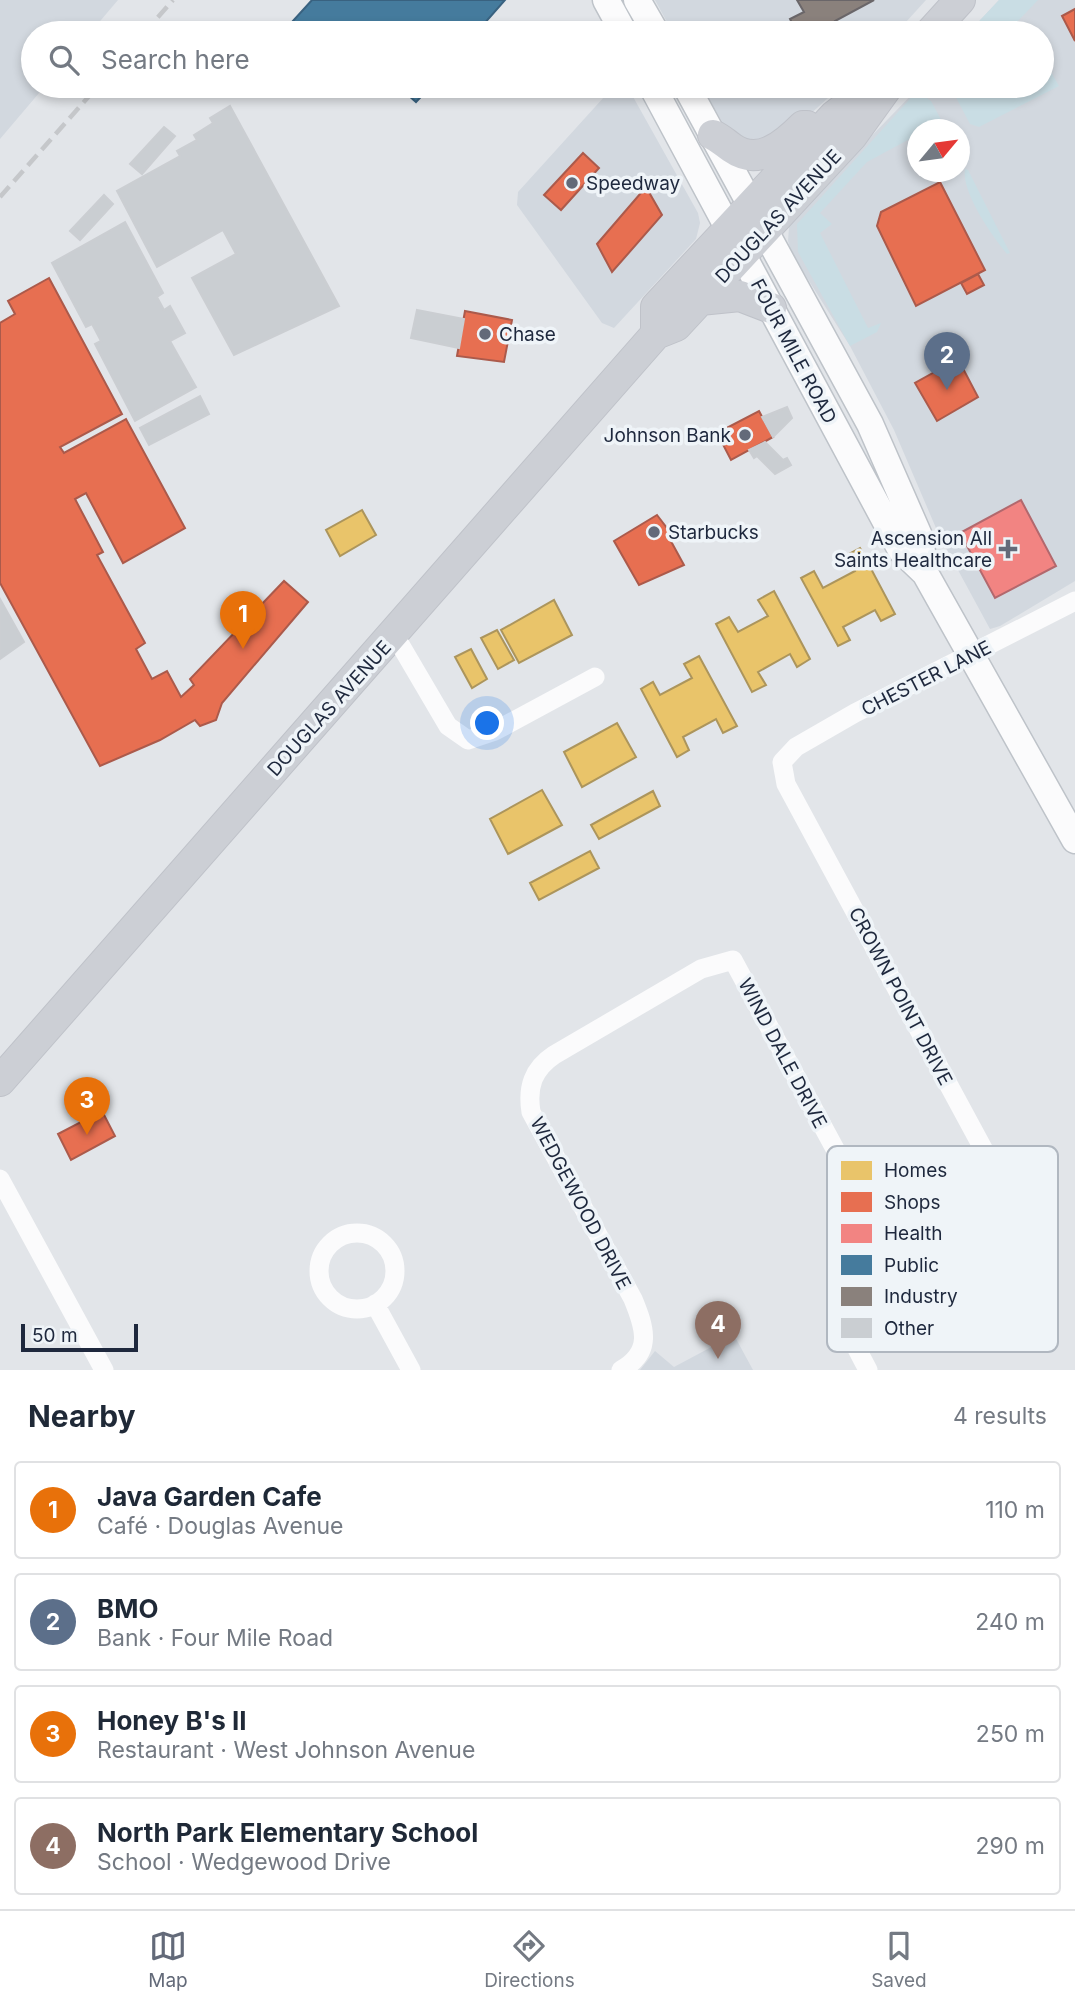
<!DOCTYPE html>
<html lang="en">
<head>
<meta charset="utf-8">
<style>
	:root { --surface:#fff; --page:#f2f2f3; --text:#1f2937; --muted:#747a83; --line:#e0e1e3; --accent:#636a79 }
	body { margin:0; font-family:Inter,sans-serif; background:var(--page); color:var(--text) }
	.compass { position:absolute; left:907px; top:119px; width:63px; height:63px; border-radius:50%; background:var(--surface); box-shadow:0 4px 10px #0003; rotate:61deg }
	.scale { position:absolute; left:21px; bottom:18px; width:117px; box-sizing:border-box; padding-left:7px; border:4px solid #1e283d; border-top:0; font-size:19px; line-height:24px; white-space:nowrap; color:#1e283d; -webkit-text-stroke:5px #eff4f8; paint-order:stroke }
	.you { position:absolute; left:488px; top:724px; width:24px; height:24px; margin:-18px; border:5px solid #fff; border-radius:50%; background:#1a73e8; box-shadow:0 0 0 10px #1a73e833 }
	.badge { display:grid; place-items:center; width:46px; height:46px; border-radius:50%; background:var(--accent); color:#fff; font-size:23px; font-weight:700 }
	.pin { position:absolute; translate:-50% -58px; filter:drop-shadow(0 2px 4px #0008) }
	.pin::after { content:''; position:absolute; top:37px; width:24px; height:21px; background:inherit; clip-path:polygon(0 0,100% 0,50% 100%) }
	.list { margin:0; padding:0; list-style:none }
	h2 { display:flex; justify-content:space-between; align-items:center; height:91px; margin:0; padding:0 28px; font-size:30px }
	h2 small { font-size:23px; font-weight:400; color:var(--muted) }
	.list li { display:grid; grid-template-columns:46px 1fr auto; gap:21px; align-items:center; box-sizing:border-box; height:98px; margin:0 14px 14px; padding:0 14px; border:2px solid var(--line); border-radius:7px }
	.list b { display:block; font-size:26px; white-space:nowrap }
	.list p { margin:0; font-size:23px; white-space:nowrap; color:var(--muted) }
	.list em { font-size:23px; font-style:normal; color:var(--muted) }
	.icon { flex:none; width:38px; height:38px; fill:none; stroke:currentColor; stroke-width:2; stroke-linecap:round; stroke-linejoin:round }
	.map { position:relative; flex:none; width:1075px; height:1370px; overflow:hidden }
	.search { position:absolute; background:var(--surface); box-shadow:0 4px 10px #0003; left:21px; right:21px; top:21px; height:77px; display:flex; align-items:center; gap:18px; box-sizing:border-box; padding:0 24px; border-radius:38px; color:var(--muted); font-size:26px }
	.sheet { height:539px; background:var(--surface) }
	nav { display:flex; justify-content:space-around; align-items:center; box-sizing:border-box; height:98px; border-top:2px solid var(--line); background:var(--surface); font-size:19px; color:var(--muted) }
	nav a { display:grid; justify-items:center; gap:4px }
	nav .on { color:var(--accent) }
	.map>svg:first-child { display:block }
	.built { fill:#d2d8df; fill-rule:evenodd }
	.green { fill:#c9dde4 }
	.homes { fill:#e9c46a; stroke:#ac955c; stroke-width:2 }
	.shops { fill:#e76f51; stroke:#ab5a4b; stroke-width:2 }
	.health { fill:#f28482; stroke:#b2686d; stroke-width:2 }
	.public { fill:#457b9d; stroke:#396280; stroke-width:2 }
	.industry { fill:#8a817c; stroke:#6a6669; stroke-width:2 }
	.building { fill:#caced2; stroke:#cbced2; stroke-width:2 }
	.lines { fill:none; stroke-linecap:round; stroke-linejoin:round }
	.secondary-casing { stroke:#bec3c9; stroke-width:29 }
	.primary-casing { stroke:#bfc2c9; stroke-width:32 }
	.street { stroke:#fbfbfc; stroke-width:19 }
	.secondary { stroke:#fbfbfc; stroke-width:26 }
	.primary { stroke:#cccfd5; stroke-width:30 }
	.rail { stroke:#c5c7ca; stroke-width:4.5; stroke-dasharray:14 7; stroke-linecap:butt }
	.poi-dot { fill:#636a79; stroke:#eff4f8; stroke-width:2.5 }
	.labels { text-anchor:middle; stroke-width:7; stroke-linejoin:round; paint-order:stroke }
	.poi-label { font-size:19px; fill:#1e283d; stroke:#eff4f8; text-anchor:start }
	.street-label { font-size:19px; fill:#1e283d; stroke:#eff4f8 }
	.key { fill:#eff4f8; stroke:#b0b7c0; stroke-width:2 }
	.key-label { font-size:19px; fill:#1e283d }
</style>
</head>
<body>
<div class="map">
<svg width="1075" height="1370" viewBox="0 0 1075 1370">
	<rect width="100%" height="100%" fill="#e2e5e9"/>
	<!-- built -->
	<path class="built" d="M0,0h118l-28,33h-57v53h12l-45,53z
		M655,0h271l-30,33h-223z
		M999,0h76v581l-75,45 -10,3 -51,-94 -45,-105 -44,-84 -58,-92 -4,-13 1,-14 7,-13 124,-128h122v-53h-74zM918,130h42v42h-42z
		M614,86h13l71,127 2,10 -4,16 -82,89 -12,-5 -85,-118 1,-13z
		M702,86h139l-60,55 -27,7 -29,-21z
		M734,1335l19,35h-113l15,-19 19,16z"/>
	<!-- green -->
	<path class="green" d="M999,0h39l-25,26 3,7h-48z
		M1051,72l8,14 -80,41 -9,-3 -20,-38h92v-9z
		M917,91l14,10 15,28h-6l-3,-5 -8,5 -11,1 -1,5 -50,27 -47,51 12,11 -12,9 48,95 13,-5 -4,9 -27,14 -52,-94 -1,-28z
		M965,169l3,1 42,83 -3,1c-15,-18 -46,-62 -42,-85z"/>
	<!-- homes -->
	<path class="homes" d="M362,510l14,25 -36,21 -14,-26z
		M860,548l35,66 -14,7 -6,-11 -32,17 7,13 -12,6 -37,-68 13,-7 9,17 32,-17 -8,-16z
		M774,591l36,68 -13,8 -7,-13 -32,18 8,13 -14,7 -36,-68 13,-7 9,15 30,-16 -10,-16z
		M554,600l18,35 -53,28 -18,-33z
		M497,630l17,30 -16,9 -17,-31z
		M471,649l16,30 -15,9 -17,-31z
		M699,656l38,70 -14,7 -7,-14 -33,18 6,13 -12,7 -36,-68 12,-7 7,13 32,-17 -8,-14z
		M617,723l19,34 -54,30 -18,-35z
		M542,790l20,35 -54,29 -18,-35z
		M653,791l7,15 -61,33 -8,-14z
		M590,851l9,17 -60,32 -9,-17z"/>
	<!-- shops -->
	<path class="shops" d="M1075,9v32l-13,-25z
		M583,153l16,15 -38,42 -17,-15z
		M940,182l45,88 -69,36 -39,-80 4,-14z
		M646,187l16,28 -50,57 -15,-28z
		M978,274l6,11 -17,9 -6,-11z
		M49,278l73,136 -62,33 4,6 62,-34 59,109 -62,35 -37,-70 -11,6 28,53 -6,3 48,88 -9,6 16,30 15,-8 14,26 13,-12 -4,-6 94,-98 24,21 -86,101 -6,17 -16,6 -5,-6 -35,20 -60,26 -100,-183v-260l15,-9 -7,-13z
		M465,311l47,9 -8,42 -47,-6z
		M958,359l20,38 -41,24 -22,-38z
		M759,411l14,26 -42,23 -14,-27z
		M657,515l13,17 -3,2 17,31 -45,20 -25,-44z
		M102,1111l13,25 -44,24 -13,-26z"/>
	<!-- health -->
	<path class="health" d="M1021,500l35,66 -61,32 -35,-65z"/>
	<!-- public -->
	<path class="public" d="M312,0h193l-29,33h-194z
		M332,86h18l-8,9z
		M398,86h33l-15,16z"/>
	<!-- industry -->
	<path class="industry" d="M797,0h77l-39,21 2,5 -13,7h-27l-7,-14 14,-7z"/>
	<!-- building -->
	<path class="building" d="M230,106l109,200 -105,49 -42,-77 44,-24 -13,-24 -66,37 -40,-76 63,-35 -3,-5 20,-11 -3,-5 19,-12 -3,-5z
		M164,127l11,9 -33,38 -12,-10z
		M104,195l9,9 -33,36 -10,-9z
		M125,222l38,71 -6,4 7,13 6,-4 15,27 -15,8 26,46 -61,34 -40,-77 6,-3 -9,-17 -6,3 -34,-64z
		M417,310l47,9 -5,29 -48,-10z
		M200,396l9,18 -60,31 -9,-17z
		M787,407l5,11 -19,19 -11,-20z
		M765,442l18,18 4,-2 4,7 -16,9 -18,-18 -3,2 -5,-8z
		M0,599l24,43 -24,17z"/>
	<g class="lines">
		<!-- secondary casing -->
		<g class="secondary-casing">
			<path id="secondary" d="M606,0l18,33
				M637,0l19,33
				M652,86l249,464 24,23 150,267
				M686,86l184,338 50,114 5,35"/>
		</g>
		<!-- primary casing -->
		<g class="primary-casing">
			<path id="primary" d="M930,33l30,-33
				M713,135c8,4 12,8 19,13 27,19 53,-4 71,-22h4
				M700,300l40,-4 31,12
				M656,334v-27l178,-191 39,-30
				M0,1081l656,-747 20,-8 176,-190 36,-50"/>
		</g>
		<!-- street -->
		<path class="street" d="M394,634l54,92 20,14 27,-9 100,-54
			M0,1179l104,191
			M1026,1228l-240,-444 -4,-22 14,-15 59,-34 220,-112
			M319 1271a38 38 0 1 1 76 0a38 38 0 1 1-76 0Z
			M375,1304l36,66
			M621,1370c32,-18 24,-42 12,-71l-102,-187c-4,-25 2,-43 23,-57l147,-86 32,-9 149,276
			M868,1370c-8,-16 -18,-31 -21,-49 -14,-83 92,-117 150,-148"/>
		<!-- secondary -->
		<use href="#secondary" class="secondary"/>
		<!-- primary -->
		<use href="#primary" class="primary"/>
		<!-- rail -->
		<path class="rail" d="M144,33l29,-33
			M0,197l98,-111"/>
	</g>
	<!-- markers -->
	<g class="poi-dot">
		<circle cx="572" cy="183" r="7"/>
		<circle cx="485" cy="334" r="7"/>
		<circle cx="745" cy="435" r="7"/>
		<circle cx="654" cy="532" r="7"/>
		<path d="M1004.5 538.5h7v7h7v7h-7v7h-7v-7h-7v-7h7z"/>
	</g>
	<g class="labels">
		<!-- poi labels -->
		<g class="poi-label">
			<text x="586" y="190">Speedway</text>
			<text x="499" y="341">Chase</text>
			<text x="731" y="442" text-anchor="end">Johnson Bank</text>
			<text x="668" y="539">Starbucks</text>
			<text x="992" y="545" text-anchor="end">Ascension All<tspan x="992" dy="22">Saints Healthcare</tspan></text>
		</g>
		<!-- street labels -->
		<g class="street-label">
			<text transform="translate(778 216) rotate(-47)" y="7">DOUGLAS AVENUE</text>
			<text transform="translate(794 351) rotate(62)" y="7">FOUR MILE ROAD</text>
			<text transform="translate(926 678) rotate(-27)" y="7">CHESTER LANE</text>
			<text transform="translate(329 708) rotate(-48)" y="7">DOUGLAS AVENUE</text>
			<text transform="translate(901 996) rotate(62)" y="7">CROWN POINT DRIVE</text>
			<text transform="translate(783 1053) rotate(62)" y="7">WIND DALE DRIVE</text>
			<text transform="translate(581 1203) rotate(62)" y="7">WEDGEWOOD DRIVE</text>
		</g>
	</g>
	<!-- legend -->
	<rect x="827" y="1146" width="231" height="206" rx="10" class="key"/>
	<rect x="841" y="1161" width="31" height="19" fill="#e9c46a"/>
	<rect x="841" y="1192" width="31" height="20" fill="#e76f51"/>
	<rect x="841" y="1224" width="31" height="19" fill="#f28482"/>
	<rect x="841" y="1255" width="31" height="20" fill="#457b9d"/>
	<rect x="841" y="1287" width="31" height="19" fill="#8a817c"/>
	<rect x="841" y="1318" width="31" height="20" fill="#caced2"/>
	<g class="key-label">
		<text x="884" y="1177">Homes</text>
		<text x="884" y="1209">Shops</text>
		<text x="884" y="1240">Health</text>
		<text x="884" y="1272">Public</text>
		<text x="884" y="1303">Industry</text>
		<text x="884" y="1335">Other</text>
	</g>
</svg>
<svg class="compass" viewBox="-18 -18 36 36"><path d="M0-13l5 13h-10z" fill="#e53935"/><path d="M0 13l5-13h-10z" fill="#747a83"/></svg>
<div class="scale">50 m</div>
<div class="you"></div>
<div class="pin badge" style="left:243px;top:649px;background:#e8710a">1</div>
<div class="pin badge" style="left:947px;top:390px;background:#5c6f8a">2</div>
<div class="pin badge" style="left:87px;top:1135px;background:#e8710a">3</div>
<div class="pin badge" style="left:718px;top:1359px;background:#8d6e63">4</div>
<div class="search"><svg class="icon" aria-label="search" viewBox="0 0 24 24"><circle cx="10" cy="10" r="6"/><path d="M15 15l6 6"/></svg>Search here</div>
</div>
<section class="sheet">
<h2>Nearby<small>4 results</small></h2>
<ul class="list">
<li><span class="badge" style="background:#e8710a">1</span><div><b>Java Garden Cafe</b><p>Café · Douglas Avenue</p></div><em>110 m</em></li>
<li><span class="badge" style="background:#5c6f8a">2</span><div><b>BMO</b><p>Bank · Four Mile Road</p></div><em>240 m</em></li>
<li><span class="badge" style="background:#e8710a">3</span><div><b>Honey B's II</b><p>Restaurant · West Johnson Avenue</p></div><em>250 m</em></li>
<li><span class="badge" style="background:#8d6e63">4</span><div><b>North Park Elementary School</b><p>School · Wedgewood Drive</p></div><em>290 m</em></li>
</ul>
</section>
<nav>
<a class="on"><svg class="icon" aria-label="map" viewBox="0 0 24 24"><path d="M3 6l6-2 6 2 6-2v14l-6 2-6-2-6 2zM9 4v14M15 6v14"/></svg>Map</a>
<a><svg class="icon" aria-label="directions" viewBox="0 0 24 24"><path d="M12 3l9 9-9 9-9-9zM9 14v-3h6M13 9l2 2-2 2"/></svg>Directions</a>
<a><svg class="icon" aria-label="saved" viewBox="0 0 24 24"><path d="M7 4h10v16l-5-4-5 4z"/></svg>Saved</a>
</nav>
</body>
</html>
